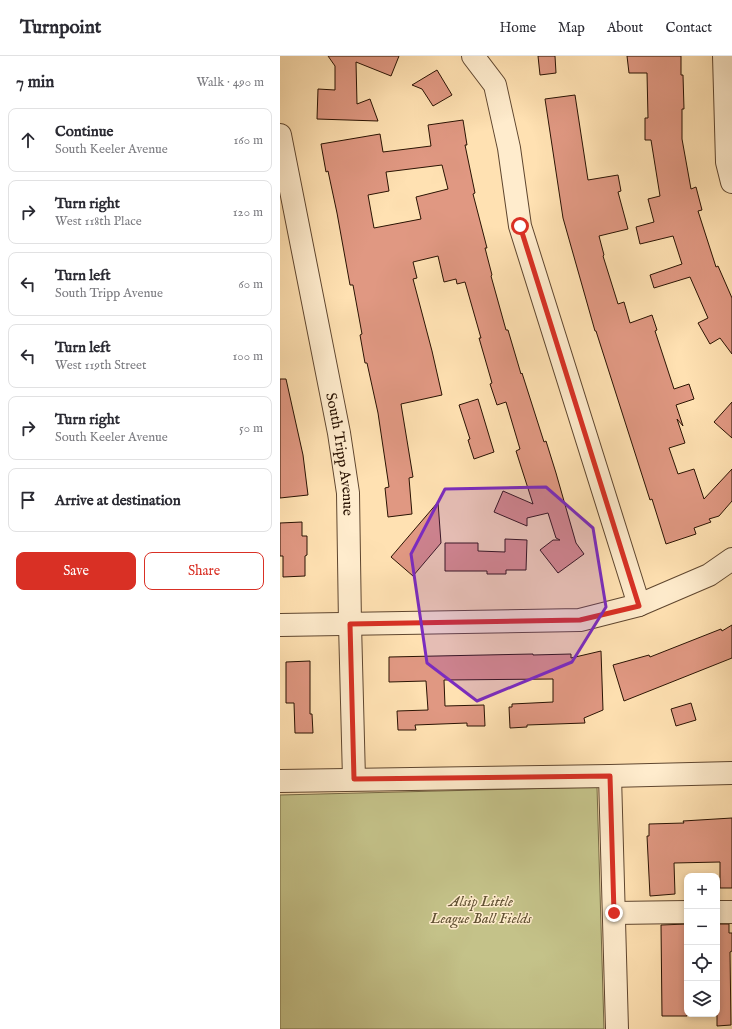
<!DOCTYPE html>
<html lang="en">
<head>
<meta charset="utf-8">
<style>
	:root { --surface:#fff; --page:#f7f7f7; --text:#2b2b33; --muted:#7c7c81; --line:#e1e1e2; --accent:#d93025 }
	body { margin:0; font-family:"IM FELL English",serif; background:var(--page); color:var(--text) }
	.controls { position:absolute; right:12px; bottom:12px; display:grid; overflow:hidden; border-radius:8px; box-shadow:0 2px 6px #0003 }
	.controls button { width:36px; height:36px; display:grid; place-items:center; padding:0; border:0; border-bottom:1px solid var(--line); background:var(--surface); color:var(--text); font:20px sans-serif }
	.stop { position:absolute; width:12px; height:12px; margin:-9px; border:3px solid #d93025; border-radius:50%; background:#fff }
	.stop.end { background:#d93025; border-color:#fff; box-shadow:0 1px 4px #0008 }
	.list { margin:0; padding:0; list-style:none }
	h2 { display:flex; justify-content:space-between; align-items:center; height:52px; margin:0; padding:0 16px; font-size:17px }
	h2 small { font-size:13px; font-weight:400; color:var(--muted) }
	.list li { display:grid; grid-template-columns:26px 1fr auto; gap:12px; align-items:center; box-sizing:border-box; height:64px; margin:0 8px 8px; padding:0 8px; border:1px solid var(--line); border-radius:8px }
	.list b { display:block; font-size:15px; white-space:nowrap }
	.list p { margin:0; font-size:13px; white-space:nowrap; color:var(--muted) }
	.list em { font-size:13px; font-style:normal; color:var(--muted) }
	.actions { display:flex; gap:8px; padding:12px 16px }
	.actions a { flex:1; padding:9px 0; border:1px solid var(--accent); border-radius:8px; text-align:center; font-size:14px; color:var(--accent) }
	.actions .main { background:var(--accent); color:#fff }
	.icon { flex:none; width:22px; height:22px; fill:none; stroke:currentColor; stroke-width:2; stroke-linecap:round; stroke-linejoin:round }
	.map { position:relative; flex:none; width:452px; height:973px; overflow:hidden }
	header { display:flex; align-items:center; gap:24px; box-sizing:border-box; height:56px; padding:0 20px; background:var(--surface); border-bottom:1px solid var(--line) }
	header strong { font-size:19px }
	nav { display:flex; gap:22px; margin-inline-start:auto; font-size:14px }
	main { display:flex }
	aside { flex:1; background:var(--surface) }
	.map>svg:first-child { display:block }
	.green { fill:#c4c289; stroke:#776a46 }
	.building { fill:#e09882; stroke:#2a1303; fill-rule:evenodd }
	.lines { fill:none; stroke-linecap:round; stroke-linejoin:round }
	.minor-casing { stroke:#5f462f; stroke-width:24 }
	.minor { stroke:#ffeccd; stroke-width:22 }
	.route { stroke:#d93025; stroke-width:5 }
	.marked { fill:#7b2cbf; fill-opacity:0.2; stroke:#7b2cbf; stroke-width:3; stroke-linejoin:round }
	.labels { text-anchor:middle; stroke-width:3; stroke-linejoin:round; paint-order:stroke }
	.street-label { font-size:15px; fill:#2a1303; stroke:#ffeccd }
	.park-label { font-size:15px; font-style:italic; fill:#605032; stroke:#ffeccd }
</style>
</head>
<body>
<header>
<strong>Turnpoint</strong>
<nav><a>Home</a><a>Map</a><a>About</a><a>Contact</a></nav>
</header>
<main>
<aside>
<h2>7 min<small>Walk · 490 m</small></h2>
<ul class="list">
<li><svg class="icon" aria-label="ahead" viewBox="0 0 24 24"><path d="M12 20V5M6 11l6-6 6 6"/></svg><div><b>Continue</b><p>South Keeler Avenue</p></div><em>160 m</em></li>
<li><svg class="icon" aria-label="right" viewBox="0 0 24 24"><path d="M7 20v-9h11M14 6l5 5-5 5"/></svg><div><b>Turn right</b><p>West 118th Place</p></div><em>120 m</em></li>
<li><svg class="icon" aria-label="left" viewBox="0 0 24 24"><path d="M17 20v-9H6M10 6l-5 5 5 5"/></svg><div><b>Turn left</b><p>South Tripp Avenue</p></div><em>60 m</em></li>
<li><svg class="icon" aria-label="left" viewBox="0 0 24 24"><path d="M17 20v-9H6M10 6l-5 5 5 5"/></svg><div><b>Turn left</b><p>West 119th Street</p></div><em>100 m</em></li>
<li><svg class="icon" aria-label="right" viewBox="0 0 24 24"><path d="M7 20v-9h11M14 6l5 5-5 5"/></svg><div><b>Turn right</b><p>South Keeler Avenue</p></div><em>50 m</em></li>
<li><svg class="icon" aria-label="arrive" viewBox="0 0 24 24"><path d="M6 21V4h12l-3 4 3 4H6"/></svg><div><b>Arrive at destination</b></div></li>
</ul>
<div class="actions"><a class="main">Save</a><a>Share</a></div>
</aside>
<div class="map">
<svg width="452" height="973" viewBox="0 0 452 973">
	<rect width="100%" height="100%" fill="#ffe1b2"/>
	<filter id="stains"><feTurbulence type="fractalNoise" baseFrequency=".005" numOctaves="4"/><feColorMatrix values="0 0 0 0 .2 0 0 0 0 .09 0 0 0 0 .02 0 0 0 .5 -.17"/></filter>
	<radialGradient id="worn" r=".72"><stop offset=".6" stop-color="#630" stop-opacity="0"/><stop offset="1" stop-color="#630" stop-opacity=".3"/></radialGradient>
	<!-- green -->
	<path class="green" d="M317,731l7,242h-324v-234z"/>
	<!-- building -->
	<path class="building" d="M48,0h71l-8,20 -35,-14 1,42 13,-5 8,22 -61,-2 1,-30 17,1v-24z
		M258,0h17l1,17 -16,2z
		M347,0h54v19h2l1,34h-2v30l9,50 5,-2 6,23 -4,1 18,56 2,-1 14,32v56l-12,-16 -10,6 -12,-21 10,-5 -18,-41 -36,11 -4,-13 32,-11 -9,-28 -33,8 -4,-17 18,-5 -6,-23 12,-3 -9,-56h-6v-22h3l-1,-45h-18z
		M157,14l15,25 -19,11 -11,-17 -10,-4z
		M295,39l13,85 30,-5 3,16 -3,1 10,37 -29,7 5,19 -1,1 15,48 6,-2 6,21 22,-8 5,15 -2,1 19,58 15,-5 5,15 -18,6 7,21 -6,-7 8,24 -16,5 9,26 16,-5 10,30 28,-30v32l-13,15 -10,3 2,3 -17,6 2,6 -30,10 -14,-45 -2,1 -54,-169h-1l-32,-113 -18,-119z
		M183,64l4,25h-2l10,48 -2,1 14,54h-2l7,27 -1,1 15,54h2l13,44 1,-1 22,69 2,-1 10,32 20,70 8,11 -26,19 -18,-23 13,-10h7l-4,-2 -8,-25 -21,5v8l-33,-14 9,-21 30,13 -17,-53 4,-2 -14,-47 -9,3 -7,-21 2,-1 -13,-45h2l-16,-56 -8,2 -1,-5 -12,3 -6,-26 -25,6 4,16 -4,1 19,72 10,44 -41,9 12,73 -4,1 3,36 -24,3 -3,-29 4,-1 -11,-74 -11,-50h-2l-5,-28 2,-1 -9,-49h-3l-13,-72 -9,-42 -2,1 -5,-28 59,-10 3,18 48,-6 -3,-21zM162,109l6,24 -32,8 5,22 -47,9 -6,-33 21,-4 -3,-19z
		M0,323h6l17,76 5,40 -28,3z
		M198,343l16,53 -20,7 -6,-19 2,-1 -11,-34z
		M452,346v36l-18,-16z
		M158,446l3,41 -28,33 -22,-19z
		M22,466v14h5v19l-2,1v20l-22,1v-21h-3v-33z
		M225,483l22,1 -1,30h-20v4h-19v-3h-42v-28h33v8l27,1z
		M452,569v33l-108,43 -11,-36 36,-10 1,2 71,-28 1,2z
		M321,595l2,59 -19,8 1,5 -58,2v2l-17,1 -1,-21h3v-3l41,-2v-23l-109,1 1,26 39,-1 1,21h-18v-3l-52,2 1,5h-18l-1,-19 31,-1 -2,-29 -37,1v-25l144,-3v1l38,-1v4z
		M30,605v53h2l1,19h-18l-1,-30h-8v-41z
		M411,647l5,17 -20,6 -5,-17z
		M452,762v70h-12v-26l-46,1 1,31 -25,2 -3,-60h2v-12l35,-1 -1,-2z
		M407,868v92h-25l-1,-91z
		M437,868h12v9h3v18l-2,1 1,73 -14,1z"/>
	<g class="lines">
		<!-- minor casing -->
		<g class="minor-casing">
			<g id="minor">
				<path d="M193,0l22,29 14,63 11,78 119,379"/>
				<path d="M444,0l3,106 5,20"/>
				<path id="s1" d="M0,79l59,298 9,60 2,131 4,155"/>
				<path d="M0,569l300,-5 59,-15 70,-30 23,-16"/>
				<path d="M330,720l7,253"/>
				<path d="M0,725l330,-5 122,-3"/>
				<path d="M437,856h15"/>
				<path d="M334,857l73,-1"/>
			</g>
		</g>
		<!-- minor -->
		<use href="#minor" class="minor"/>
	</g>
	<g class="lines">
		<!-- route -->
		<path class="route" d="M240,170l119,380 -59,14 -230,4 4,155 256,-3 4,137"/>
	</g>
	<!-- marked area -->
	<path class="marked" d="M266,431l47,41 13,79 -34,55 -95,39 -50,-38 -16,-109 34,-65z"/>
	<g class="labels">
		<!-- street labels -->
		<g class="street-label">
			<text dy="5" stroke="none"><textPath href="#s1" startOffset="325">South Tripp Avenue</textPath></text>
		</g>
		<!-- park labels -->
		<g class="park-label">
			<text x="201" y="850">Alsip Little<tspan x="201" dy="17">League Ball Fields</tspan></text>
		</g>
	</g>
	<rect width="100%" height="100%" filter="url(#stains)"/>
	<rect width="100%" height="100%" fill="url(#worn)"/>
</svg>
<div class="controls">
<button>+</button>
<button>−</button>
<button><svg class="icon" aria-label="locate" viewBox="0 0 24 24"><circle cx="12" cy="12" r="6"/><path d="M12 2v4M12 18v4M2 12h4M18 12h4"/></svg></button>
<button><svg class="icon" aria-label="layers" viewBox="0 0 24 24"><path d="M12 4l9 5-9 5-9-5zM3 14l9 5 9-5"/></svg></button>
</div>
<div class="stop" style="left:240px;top:170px"></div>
<div class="stop end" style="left:334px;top:857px"></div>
</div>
</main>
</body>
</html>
